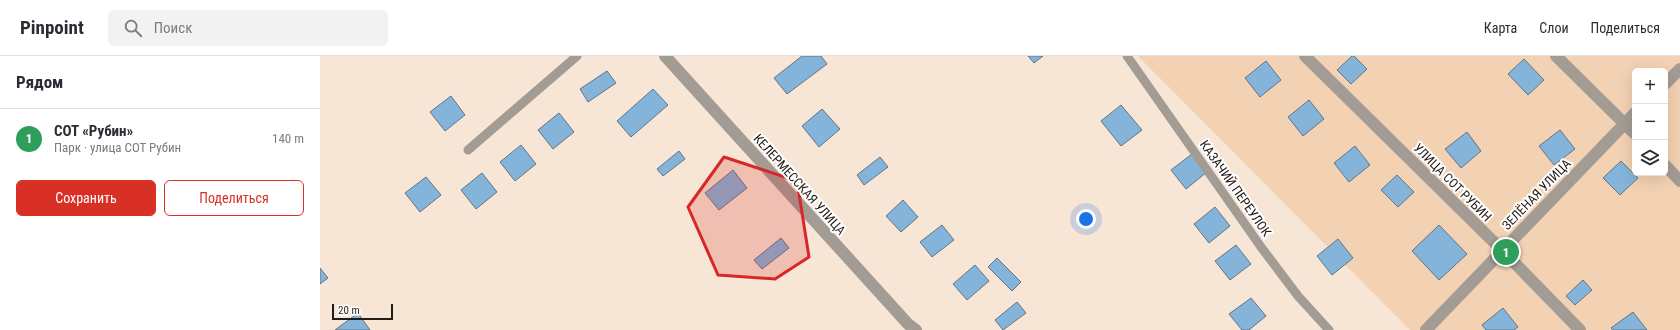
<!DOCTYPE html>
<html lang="ru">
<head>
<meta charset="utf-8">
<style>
	:root { --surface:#fff; --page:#f2f2f3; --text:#2b2b33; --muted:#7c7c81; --line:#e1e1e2; --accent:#d93025 }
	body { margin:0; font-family:"Roboto Condensed",sans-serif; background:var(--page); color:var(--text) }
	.controls { position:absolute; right:12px; top:12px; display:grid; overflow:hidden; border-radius:6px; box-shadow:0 4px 16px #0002 }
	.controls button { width:36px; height:36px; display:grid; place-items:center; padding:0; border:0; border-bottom:1px solid var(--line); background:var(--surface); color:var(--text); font:20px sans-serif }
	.scale { position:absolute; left:12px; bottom:10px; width:61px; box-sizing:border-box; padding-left:4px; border:2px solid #221c16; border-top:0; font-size:11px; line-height:14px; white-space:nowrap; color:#221c16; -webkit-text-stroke:3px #fff; paint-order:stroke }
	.you { position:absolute; left:766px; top:163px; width:14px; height:14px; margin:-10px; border:3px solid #fff; border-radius:50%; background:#1a73e8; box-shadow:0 0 0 6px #1a73e833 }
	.badge { display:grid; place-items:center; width:26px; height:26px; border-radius:50%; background:var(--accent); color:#fff; font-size:13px; font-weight:700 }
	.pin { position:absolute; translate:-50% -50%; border:2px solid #fff; box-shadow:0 1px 4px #0006 }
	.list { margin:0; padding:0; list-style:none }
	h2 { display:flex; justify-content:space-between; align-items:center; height:52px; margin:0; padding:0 16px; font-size:17px }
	h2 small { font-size:13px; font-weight:400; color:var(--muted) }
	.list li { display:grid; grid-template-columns:26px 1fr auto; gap:12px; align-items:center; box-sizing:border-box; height:60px; padding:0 16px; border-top:1px solid var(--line) }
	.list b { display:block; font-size:15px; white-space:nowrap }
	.list p { margin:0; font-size:13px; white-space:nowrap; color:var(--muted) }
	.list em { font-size:13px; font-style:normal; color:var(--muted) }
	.actions { display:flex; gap:8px; padding:12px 16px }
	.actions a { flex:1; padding:9px 0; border:1px solid var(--accent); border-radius:6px; text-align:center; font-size:14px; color:var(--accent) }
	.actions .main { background:var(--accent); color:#fff }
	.icon { flex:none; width:22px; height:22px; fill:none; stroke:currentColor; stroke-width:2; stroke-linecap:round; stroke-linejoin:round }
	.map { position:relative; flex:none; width:1360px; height:274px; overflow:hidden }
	header { display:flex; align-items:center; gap:24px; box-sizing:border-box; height:56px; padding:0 20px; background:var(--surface); border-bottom:1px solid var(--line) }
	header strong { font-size:19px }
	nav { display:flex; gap:22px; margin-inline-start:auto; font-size:14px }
	.search { width:280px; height:36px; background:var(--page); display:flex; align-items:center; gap:10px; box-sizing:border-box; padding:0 14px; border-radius:6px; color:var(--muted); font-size:15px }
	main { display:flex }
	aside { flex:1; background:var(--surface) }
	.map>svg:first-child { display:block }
	.green { fill:#f3d1b3; fill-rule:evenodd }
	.building { fill:#84b4da; stroke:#647482 }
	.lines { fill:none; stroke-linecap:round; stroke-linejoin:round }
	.lane { stroke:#a39c95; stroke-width:9 }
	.street { stroke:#a39c95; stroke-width:12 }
	.marked { fill:#d62828; fill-opacity:0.2; stroke:#d62828; stroke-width:3; stroke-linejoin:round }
	.labels { text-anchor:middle; stroke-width:4; stroke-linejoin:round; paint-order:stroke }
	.street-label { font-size:13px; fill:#221c16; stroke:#fff }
</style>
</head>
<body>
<header>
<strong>Pinpoint</strong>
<div class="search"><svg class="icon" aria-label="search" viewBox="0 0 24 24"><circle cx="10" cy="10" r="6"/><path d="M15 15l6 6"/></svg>Поиск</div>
<nav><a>Карта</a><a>Слои</a><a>Поделиться</a></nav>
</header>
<main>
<aside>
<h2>Рядом<small></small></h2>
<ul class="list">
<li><span class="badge" style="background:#2e9e5b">1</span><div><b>СОТ «Рубин»</b><p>Парк · улица СОТ Рубин</p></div><em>140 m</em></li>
</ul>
<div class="actions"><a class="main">Сохранить</a><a>Поделиться</a></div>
</aside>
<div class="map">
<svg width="1360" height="274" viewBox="0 0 1360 274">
	<rect width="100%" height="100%" fill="#f7e5d5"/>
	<!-- green -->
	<path class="green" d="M818,0h542v274h-270zM1315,15h30v102h-30z"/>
	<!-- building -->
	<path class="building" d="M482,0h19l6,8 -40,30 -13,-16z
		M708,0h15l-9,7z
		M1032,0h2l13,13 -16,15 -14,-14z
		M1204,3l20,21 -16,15 -20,-21z
		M946,5l15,19 -21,17 -15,-19z
		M287,15l9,12 -28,19 -8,-13z
		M333,33l15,16 -37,32 -14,-16z
		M131,40l14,19 -20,16 -15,-19z
		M989,44l15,19 -21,17 -15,-19z
		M801,49l21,25 -21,16 -20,-25z
		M502,53l18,20 -21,18 -17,-21z
		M239,57l15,19 -21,17 -15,-19z
		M1240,74l15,19 -21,16 -15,-19z
		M1147,76l14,19 -20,17 -16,-19z
		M201,89l15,19 -21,17 -15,-19z
		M1035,90l15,19 -21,17 -15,-19z
		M359,95l6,8 -22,17 -6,-7z
		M872,98l15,18 -21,17 -15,-19z
		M560,101l8,10 -24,18 -7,-10z
		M1301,105l17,17 -18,17 -17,-17z
		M413,114l14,18 -28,22 -14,-17z
		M162,117l15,19 -21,17 -15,-19z
		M1077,119l17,17 -16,15 -17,-17z
		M106,121l15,18 -21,17 -15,-19z
		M583,144l15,17 -17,15 -15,-16z
		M895,151l15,19 -21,17 -15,-19z
		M622,169l12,15 -22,17 -12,-15z
		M1119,169l28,29 -28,26 -27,-29z
		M461,182l8,10 -27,21 -8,-9z
		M1018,183l15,19 -21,17 -15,-19z
		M916,189l15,19 -21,16 -15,-19z
		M677,202l24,24 -9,9 -24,-24z
		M655,209l14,16 -22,19 -14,-16z
		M0,212l8,10 -8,6z
		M1263,224l9,10 -17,15 -9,-9z
		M931,242l15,18 -17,14h-7l-13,-16z
		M697,246l9,11 -23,17 -8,-10z
		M1183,252l15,19 -4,3h-28l-4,-5z
		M1313,256l14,18h-34l-2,-2z
		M38,257l12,17h-35z"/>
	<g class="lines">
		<!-- lane -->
		<path class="lane" d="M807,0l134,191 37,49 31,34
			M148,94l109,-94"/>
		<!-- street -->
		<path class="street" d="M345,0l243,268 8,6
			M985,0l197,194 78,80
			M1236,0l79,78
			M1345,28l15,-15
			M1345,109l15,16
			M1106,274l209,-217"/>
	</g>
	<!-- marked area -->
	<path class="marked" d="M404,101l73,24 12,76 -34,22 -57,-4 -30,-68z"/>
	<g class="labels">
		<!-- street labels -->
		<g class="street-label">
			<text transform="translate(1133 126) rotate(45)" y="5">УЛИЦА СОТ РУБИН</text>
			<text transform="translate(480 128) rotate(48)" y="5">КЕЛЕРМЕССКАЯ УЛИЦА</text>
			<text transform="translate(916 132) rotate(55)" y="5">КАЗАЧИЙ ПЕРЕУЛОК</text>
			<text transform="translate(1216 138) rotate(-46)" y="5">ЗЕЛЁНАЯ УЛИЦА</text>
		</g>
	</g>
</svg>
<div class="controls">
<button>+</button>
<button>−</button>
<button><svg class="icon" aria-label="layers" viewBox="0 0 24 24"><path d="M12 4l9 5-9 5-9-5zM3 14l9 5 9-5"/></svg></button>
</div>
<div class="scale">20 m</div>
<div class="you"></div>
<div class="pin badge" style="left:1186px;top:196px;background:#2e9e5b">1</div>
</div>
</main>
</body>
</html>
